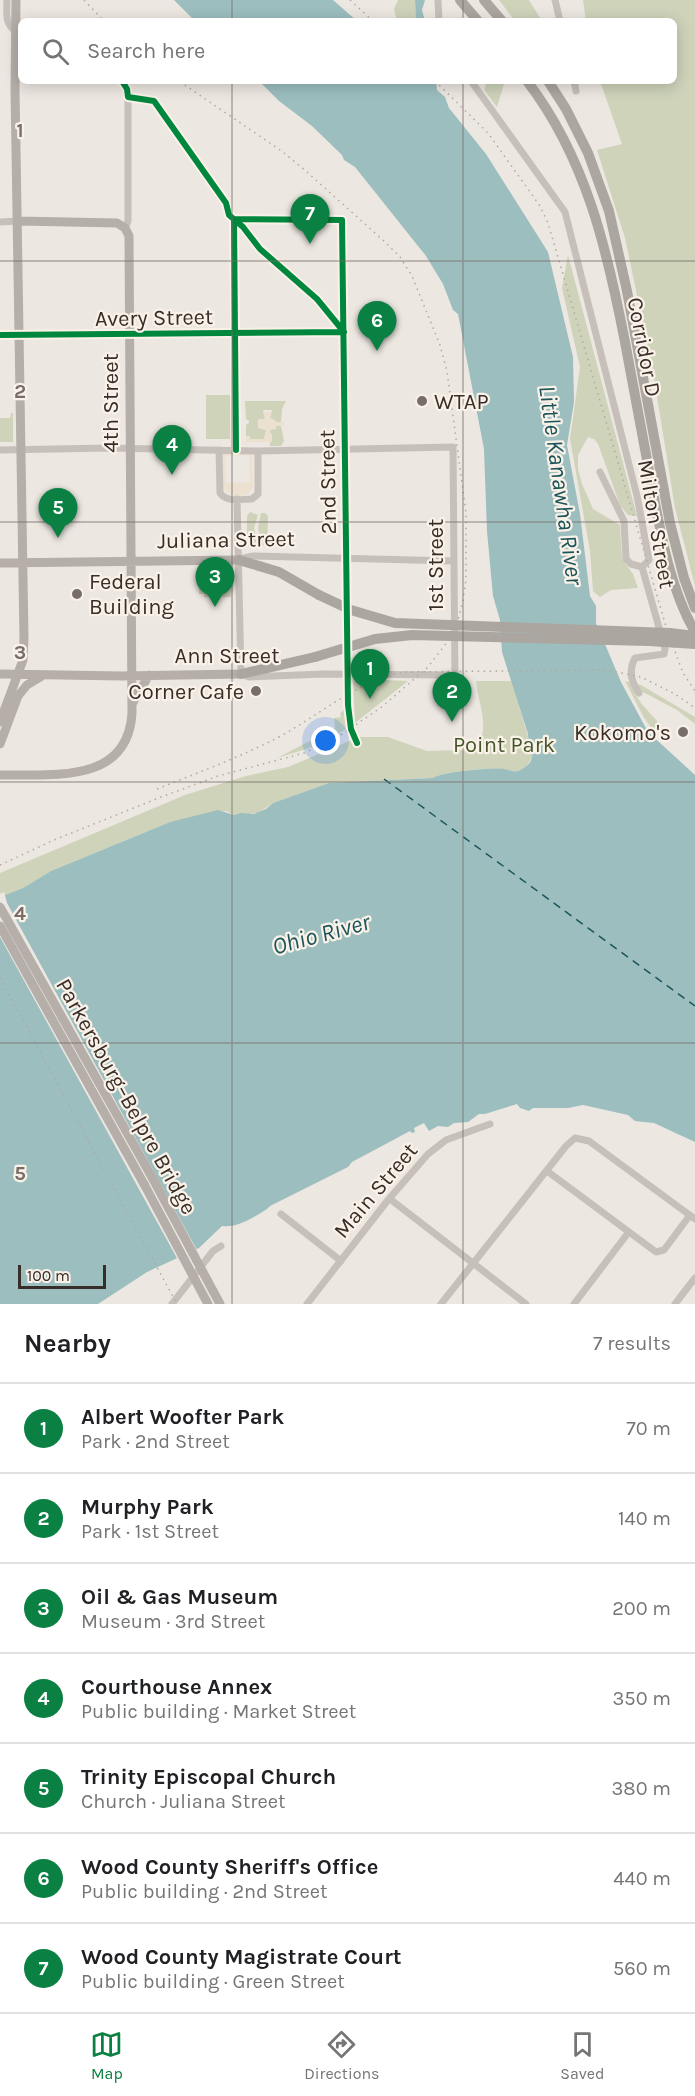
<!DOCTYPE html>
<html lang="en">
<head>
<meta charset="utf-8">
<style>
	:root { --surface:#fff; --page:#f6f6f6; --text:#202124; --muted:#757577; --line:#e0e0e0; --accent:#0b8043 }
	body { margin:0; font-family:Karla,sans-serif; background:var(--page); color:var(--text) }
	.scale { position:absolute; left:18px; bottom:15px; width:88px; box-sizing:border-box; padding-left:6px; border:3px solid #382d28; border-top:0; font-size:16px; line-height:21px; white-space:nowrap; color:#382d28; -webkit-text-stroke:4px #faf2e8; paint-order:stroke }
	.you { position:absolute; left:326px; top:741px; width:21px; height:21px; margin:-15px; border:4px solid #fff; border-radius:50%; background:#1a73e8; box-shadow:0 0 0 9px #1a73e833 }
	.badge { display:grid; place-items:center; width:39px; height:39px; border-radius:50%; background:var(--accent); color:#fff; font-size:20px; font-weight:700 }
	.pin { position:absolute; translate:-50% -50px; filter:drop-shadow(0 2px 3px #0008) }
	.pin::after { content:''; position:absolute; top:32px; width:21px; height:18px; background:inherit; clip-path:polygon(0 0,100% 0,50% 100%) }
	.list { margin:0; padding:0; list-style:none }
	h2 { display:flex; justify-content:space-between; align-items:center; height:78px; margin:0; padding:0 24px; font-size:26px }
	h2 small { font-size:20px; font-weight:400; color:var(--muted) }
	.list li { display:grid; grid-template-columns:39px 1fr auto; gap:18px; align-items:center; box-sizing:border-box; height:90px; padding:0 24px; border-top:2px solid var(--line) }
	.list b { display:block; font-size:22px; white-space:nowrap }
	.list p { margin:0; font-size:20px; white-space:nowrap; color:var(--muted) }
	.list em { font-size:20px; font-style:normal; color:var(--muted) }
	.icon { flex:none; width:33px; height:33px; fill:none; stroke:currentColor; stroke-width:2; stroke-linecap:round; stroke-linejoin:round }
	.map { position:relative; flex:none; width:695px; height:1304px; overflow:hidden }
	.search { position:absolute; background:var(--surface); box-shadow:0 3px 15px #0003; left:18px; right:18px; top:18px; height:66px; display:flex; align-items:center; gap:15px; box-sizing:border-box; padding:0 21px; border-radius:9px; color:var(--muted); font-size:22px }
	.sheet { height:708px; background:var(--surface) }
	nav { display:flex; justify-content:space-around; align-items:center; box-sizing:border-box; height:84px; border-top:2px solid var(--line); background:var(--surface); font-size:16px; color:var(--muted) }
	nav a { display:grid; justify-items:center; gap:3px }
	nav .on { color:var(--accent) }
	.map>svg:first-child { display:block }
	.green { fill:#ced3ba }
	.plaza { fill:#ece0d0; fill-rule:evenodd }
	.water { fill:#9cbebf }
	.pier { fill:#ede7e1 }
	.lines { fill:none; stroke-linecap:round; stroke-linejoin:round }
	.ferry { stroke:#1b555b; stroke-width:1.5; stroke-dasharray:8 6; stroke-linecap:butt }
	.minor { stroke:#c7c0ba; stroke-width:7 }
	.major { stroke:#b5aea9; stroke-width:9 }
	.highway { stroke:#aca6a0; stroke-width:10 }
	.rail { stroke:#afa9a4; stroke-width:1.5; stroke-dasharray:1.5 4.5; stroke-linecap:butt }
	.major-bridge { stroke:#b5aea9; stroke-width:9 }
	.highway-bridge { stroke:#aca6a0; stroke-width:10 }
	.cycleway-casing { stroke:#faf2e8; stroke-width:10 }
	.cycleway { stroke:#00873e; stroke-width:6 }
	.grid { fill:none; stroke:#776e69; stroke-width:1.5; stroke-opacity:0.55 }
	.poi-dot { fill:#776e69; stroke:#faf2e8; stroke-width:2 }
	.labels { text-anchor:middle; stroke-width:4.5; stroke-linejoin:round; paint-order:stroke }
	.street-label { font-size:22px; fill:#382d28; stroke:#faf2e8 }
	.poi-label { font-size:22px; fill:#382d28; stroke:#faf2e8; text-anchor:start }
	.park-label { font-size:22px; fill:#45572a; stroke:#faf2e8 }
	.water-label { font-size:24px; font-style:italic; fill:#1b555b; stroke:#faf2e8 }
	.grid-label { font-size:20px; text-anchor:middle; font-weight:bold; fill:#776e69; stroke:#faf2e8; stroke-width:4.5; stroke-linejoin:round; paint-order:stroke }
</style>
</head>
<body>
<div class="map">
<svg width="695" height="1304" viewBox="0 0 695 1304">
	<rect width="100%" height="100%" fill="#ede7e1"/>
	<!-- green -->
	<path class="green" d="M398,0h17l1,21h-19l-3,-12z
		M499,0h30l13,21h-27z
		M583,0h112v586l-20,-78 -22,-136 -28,-134 -28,-88 25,-6 -22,-63h74v-60h-88z
		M487,81h18l-8,26 -13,-17z
		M568,255l69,261 -9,-1 -8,-10 -22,-61 -4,-5 -6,-2 -10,18v14l4,15 11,25 27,16 2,34 11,15 5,14 -27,2 -11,7 -7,-6 -3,-40 -20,-112 10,-72 -18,-79z
		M206,395h24v44h-24z
		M245,401h41l-4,8 -1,13h-6l-5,-4 2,-8h-9l2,9 -6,9 7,2 -2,9h-14l-1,-3h-3v-11l3,-2v-2l-3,-2z
		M11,413h2v29h-13v-24h10z
		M276,426h5l3,15 -3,5h-11v-4h2l-2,-12z
		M250,512l8,3 -4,13 4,18h-11v-30z
		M261,513h4l3,3 -1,30 -5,-1 -4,-17z
		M231,569v28h-27v-3h-5l-1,-24z
		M356,679l52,2 -53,42 -2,-41z
		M476,681h36l20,70c0,12 -8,22 -20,20 -3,0 -6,-2 -9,-2 -11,-2 -62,3 -70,9l-104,5 -56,20 -15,10 -24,2 -8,-4 -56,11 -119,49 -28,17 -23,9v-24l185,-78 61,-19 42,-9 71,-30h29l39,14 41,-1c28,-10 9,-49 8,-69z
		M625,681l16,4 54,32v7l-18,-14 -36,-19 -5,4 5,8 16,18v11h-3l-11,-16z
		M344,710l2,19 -27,16 -42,13 58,-30 -1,-10 7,-1 -1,-4z"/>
	<!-- plaza -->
	<path class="plaza" d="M263,412h9l-2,6 5,2 1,2h8v4h-8v3l-6,1v3l2,1v8h-26v-6h4v3h14l2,-9 -8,-2v-9h7z
		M223,453l29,1 1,33 -4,6 -8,3h-7l-11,-7zM249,455l1,27 -24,1 -1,-27z"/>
	<!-- water -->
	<path class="water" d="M174,0h159l24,21h-162z
		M415,0h10l-3,10 3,11h-9z
		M259,81h177l1,9 8,7 4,11 37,46 62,98 25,105 1,45 -7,43 13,69 10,82 6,10v17l25,59 27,50 47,43v367l-41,-19 -19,-2 -7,-6 -45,-10 -15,3h-35l-4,3 -9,-3 -3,-4 -32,10h-6l-11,8 -14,1 -6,4 -10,-1 -9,5 -5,-8 -10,5 1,4 -3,1 -2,-2 -58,31 -4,5 -78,39 -3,3c-13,8 -29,19 -45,17l-23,22 -52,24 -49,32h-98v-407l23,-9 28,-17 119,-49 48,-12 16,5 7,-2 13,1 12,-5 7,-6 56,-20 104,-5c8,-6 60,-11 71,-9 5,1 8,3 14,2 23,-10 10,-20 10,-37l-26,-82 -2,-32 -7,-24 -6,-65 -3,-82 -26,-135 -5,-4 -10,-26 -17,-28 -71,-89 -11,-7 -2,-5 -30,-29 -33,-25z"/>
	<!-- pier -->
	<path class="pier" d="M4,892l3,11 12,22 179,327 -20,8 -178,-323v-43z"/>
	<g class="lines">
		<!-- ferry -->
		<path class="ferry" d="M384,779l311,227"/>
		<!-- minor -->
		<path class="minor" d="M7,0c0,12 -3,24 9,31
			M438,0l1,21
			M555,0l5,21
			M471,81l94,131 72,284 12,64 -7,7 23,82 -1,5 -29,4c-7,13 -4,24 4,35
			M574,81l2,10
			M0,222l19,-1
			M125,228l3,-7v-124
			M0,335l344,-3
			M0,450l109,-2 149,3 195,-4 2,235
			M219,450l1,43c7,10 22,6 32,6l6,-5v-43
			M236,450l-2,-231 108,1 6,485 3,24 6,14
			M600,472l24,49 2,38 5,5 11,3
			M237,499l4,175 8,3 75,-3 130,1
			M240,559l13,-3 200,5
			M547,1171l109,81 8,-2 26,-35
			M390,1199l136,105
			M281,1214l60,47
			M172,1304l41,-53 8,-5
			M307,1304l81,-104 40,-46 18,-14 44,-16
			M441,1304l125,-158 9,-8 14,3 106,78
			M574,1304l54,-71
			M675,1304l20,-26"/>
		<!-- major -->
		<path class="major" d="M0,563l239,-3
			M0,674l122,2 119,-2
			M132,704l17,-29
			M0,722l23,-62 1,-21 -9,-550 1,-89
			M0,744l18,-48 9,-11 15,-9
			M0,775c51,-1 128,10 132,-62l-3,-477 -4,-8 -8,-5 -98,-2
			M0,907l153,272
			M0,926l144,258"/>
		<!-- highway -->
		<path class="highway" d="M460,0l18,21
			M484,0l18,21
			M527,81c59,77 80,168 98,261 8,45 17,89 25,134 10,52 18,109 45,156
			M548,81l18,28 22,44 21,58 18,80 43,232 14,55 11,30
			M239,560l40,12 40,23
			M241,674l74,-17"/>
		<!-- rail -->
		<path class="rail" d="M84,0l20,21
			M350,0l23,21
			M435,81l53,52 52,73 8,17 119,407 16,43 12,18
			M157,789c40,-16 81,-31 120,-51 43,-23 77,-55 126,-66l204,-2 34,7 34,17 20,14
			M0,865l54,-25 107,-43 57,-21 86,-23 31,-14 48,-33 45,-39 20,-26 11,-24 4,-17 3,-21v-66l-19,-142 -7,-26 -28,-69 -12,-19 -15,-15 -78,-70 -24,-20 -104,-71
			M0,978l177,326"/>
		<!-- major-bridge -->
		<path class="major-bridge" d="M153,1179l67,125
			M144,1184l64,120"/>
		<!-- highway-bridge -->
		<path class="highway-bridge" d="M319,595l32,15 44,13 275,10 25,3
			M315,657l60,-18 37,-4 237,6 46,3"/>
		<!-- cycleway casing -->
		<g class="cycleway-casing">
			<path id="cycleway" d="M122,81l5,8 1,8 26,4 72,102 3,12 14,12 17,22 57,50 27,33
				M0,335l344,-3
				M236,450l-2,-231 108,1 6,485 3,24 6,14"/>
		</g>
		<!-- cycleway -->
		<use href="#cycleway" class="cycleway"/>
	</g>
	<!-- grid -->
	<path class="grid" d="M232,0v21M463,0v21M232,81v1223M463,81v1223M0,261h695M0,522h695M0,782h695M0,1043h695"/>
	<!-- markers -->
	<g class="poi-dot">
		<circle cx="422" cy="401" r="6"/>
		<circle cx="77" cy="594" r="6"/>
		<circle cx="256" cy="691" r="6"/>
		<circle cx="683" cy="732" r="6"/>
	</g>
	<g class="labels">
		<!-- street labels -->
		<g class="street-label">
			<text transform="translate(154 317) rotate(-1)" y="8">Avery Street</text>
			<text transform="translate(645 347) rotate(79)" y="8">Corridor D</text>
			<text transform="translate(110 403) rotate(-90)" y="8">4th Street</text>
			<text transform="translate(327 482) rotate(-91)" y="8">2nd Street</text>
			<text transform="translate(657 524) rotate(80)" y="8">Milton Street</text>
			<text transform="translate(226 539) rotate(-1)" y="8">Juliana Street</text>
			<text transform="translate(435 565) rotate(-90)" y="8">1st Street</text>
			<text x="227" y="663">Ann Street</text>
			<text transform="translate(127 1096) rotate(61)" y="8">Parkersburg–Belpre Bridge</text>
			<text transform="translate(375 1190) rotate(-50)" y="8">Main Street</text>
		</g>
		<!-- poi labels -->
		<g class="poi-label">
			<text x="434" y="409">WTAP</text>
			<text x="89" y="589">Federal<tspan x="89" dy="25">Building</tspan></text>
			<text x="244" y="699" text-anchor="end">Corner Cafe</text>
			<text x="671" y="740" text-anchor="end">Kokomo's</text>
		</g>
		<!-- park labels -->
		<g class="park-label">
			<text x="504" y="752">Point Park</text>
		</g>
		<!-- water labels -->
		<g class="water-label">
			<text transform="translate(561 485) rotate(82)" y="8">Little Kanawha River</text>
			<text transform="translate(321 934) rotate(-15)" y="8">Ohio River</text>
		</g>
	</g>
	<g class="grid-label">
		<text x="20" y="137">1</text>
		<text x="20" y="398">2</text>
		<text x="20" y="659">3</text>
		<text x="20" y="920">4</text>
		<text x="20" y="1180">5</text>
	</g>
</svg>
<div class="scale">100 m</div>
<div class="you"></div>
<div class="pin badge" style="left:370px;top:699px">1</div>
<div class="pin badge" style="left:452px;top:722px">2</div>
<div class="pin badge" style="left:215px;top:607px">3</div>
<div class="pin badge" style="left:172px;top:475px">4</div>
<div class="pin badge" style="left:58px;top:538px">5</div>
<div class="pin badge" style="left:377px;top:351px">6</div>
<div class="pin badge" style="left:310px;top:244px">7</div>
<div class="search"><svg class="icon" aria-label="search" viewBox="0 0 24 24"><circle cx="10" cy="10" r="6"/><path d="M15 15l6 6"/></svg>Search here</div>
</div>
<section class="sheet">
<h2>Nearby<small>7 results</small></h2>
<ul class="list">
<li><span class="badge">1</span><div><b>Albert Woofter Park</b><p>Park · 2nd Street</p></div><em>70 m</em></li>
<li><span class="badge">2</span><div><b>Murphy Park</b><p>Park · 1st Street</p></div><em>140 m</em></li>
<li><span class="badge">3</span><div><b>Oil &amp; Gas Museum</b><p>Museum · 3rd Street</p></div><em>200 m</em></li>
<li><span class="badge">4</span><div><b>Courthouse Annex</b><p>Public building · Market Street</p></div><em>350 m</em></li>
<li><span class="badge">5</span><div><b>Trinity Episcopal Church</b><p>Church · Juliana Street</p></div><em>380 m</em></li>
<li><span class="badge">6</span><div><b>Wood County Sheriff's Office</b><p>Public building · 2nd Street</p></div><em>440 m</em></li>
<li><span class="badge">7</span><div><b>Wood County Magistrate Court</b><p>Public building · Green Street</p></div><em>560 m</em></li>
</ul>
</section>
<nav>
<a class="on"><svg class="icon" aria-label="map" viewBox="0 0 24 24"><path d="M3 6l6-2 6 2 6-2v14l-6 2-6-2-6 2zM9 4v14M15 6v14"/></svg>Map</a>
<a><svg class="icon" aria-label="directions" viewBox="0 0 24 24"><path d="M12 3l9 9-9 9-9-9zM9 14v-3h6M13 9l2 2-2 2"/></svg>Directions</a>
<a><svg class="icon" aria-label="saved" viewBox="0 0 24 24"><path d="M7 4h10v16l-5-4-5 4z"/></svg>Saved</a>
</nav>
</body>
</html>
